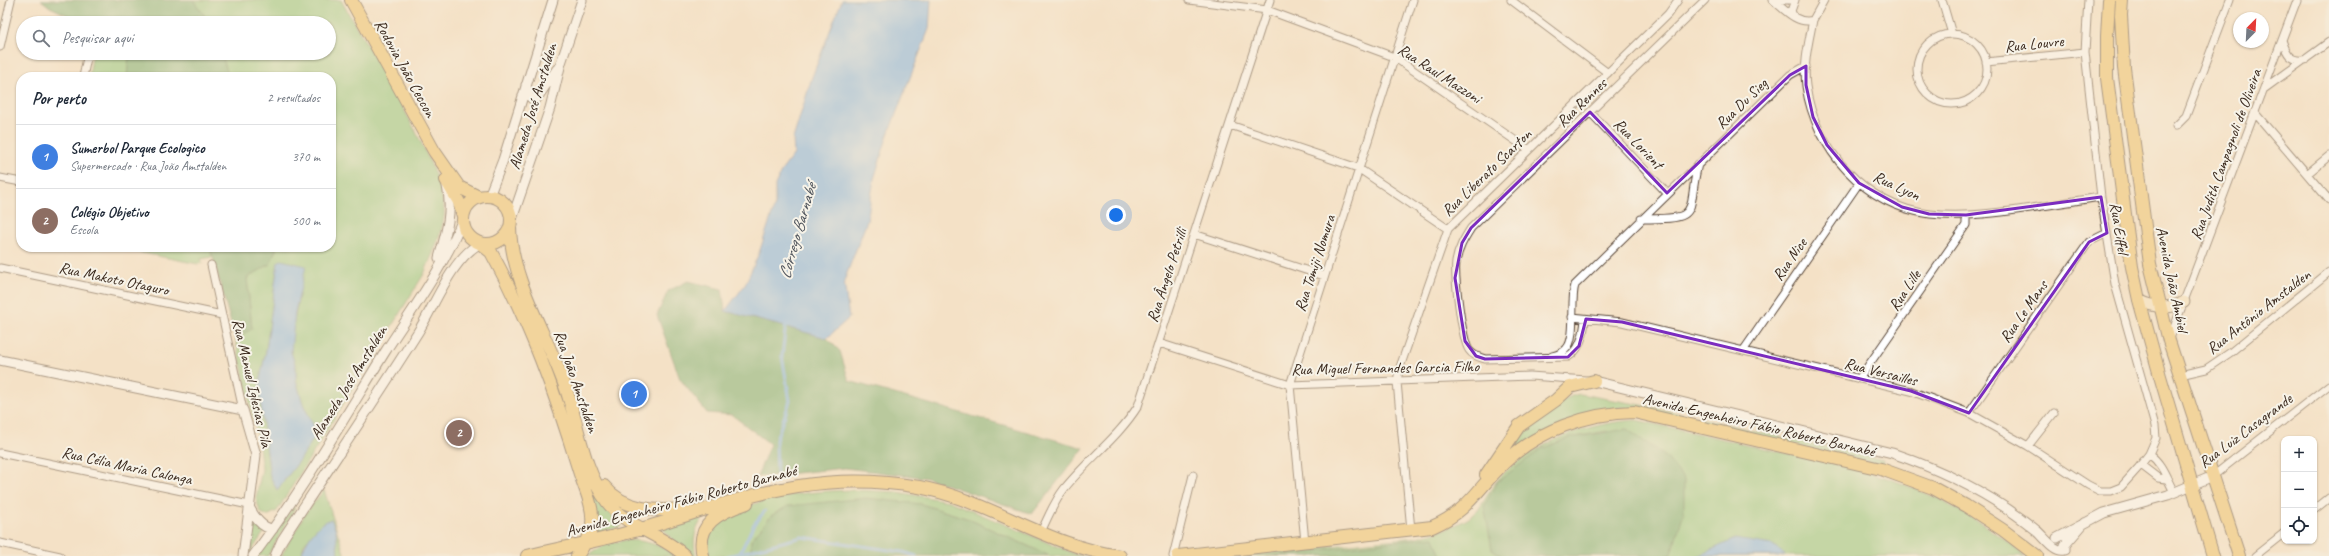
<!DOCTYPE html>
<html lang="pt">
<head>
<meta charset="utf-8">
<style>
	:root { --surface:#fff; --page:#f6f6f7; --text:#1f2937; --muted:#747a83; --line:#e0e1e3; --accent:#d1495b }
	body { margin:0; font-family:Caveat,sans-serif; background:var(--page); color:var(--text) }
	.controls { position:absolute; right:12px; bottom:12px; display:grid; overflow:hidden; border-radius:8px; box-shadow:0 1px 3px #0004 }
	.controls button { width:36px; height:36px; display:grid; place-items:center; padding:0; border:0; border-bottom:1px solid var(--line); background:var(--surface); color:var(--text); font:20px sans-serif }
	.compass { position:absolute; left:2233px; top:12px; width:36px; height:36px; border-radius:50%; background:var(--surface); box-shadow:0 1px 3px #0004; rotate:24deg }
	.you { position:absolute; left:1116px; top:215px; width:14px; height:14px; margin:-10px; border:3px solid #fff; border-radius:50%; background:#1a73e8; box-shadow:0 0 0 6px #1a73e833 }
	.badge { display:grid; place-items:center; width:26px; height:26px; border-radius:50%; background:var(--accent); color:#fff; font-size:13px; font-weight:700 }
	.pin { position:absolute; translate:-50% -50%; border:2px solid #fff; box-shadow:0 1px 4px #0006 }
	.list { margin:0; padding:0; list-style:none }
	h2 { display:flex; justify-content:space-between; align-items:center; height:52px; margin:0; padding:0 16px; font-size:17px }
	h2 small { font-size:13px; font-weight:400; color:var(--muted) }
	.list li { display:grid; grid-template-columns:26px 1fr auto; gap:12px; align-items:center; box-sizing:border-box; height:64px; padding:0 16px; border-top:1px solid var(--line) }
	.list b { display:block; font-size:15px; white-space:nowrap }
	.list p { margin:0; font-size:13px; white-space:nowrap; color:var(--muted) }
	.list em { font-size:13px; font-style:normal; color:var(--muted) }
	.icon { flex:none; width:22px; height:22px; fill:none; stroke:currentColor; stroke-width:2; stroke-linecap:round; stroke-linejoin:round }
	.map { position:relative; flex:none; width:2329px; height:556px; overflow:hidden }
	.search { position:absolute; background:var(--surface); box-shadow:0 1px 3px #0004; left:16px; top:16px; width:320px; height:44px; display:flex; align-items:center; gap:10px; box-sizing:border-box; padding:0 14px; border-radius:22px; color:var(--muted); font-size:15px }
	.panel { position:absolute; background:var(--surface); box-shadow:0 1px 3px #0004; left:16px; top:72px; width:320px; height:180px; border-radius:16px }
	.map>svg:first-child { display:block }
	.green { fill:#8cc87d; stroke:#64794e; fill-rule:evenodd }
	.forest { fill:#71ac6c; stroke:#566b45 }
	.water { fill:#79b2e9; stroke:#5a6e84 }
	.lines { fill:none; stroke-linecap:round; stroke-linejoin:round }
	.stream { stroke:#79b2e9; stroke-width:3 }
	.minor-casing { stroke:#574537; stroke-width:9 }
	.tertiary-casing { stroke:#574537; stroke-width:11 }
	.secondary-casing { stroke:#574537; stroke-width:13 }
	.primary-casing { stroke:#574537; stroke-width:14 }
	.minor { stroke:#fff; stroke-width:7 }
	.tertiary { stroke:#fff; stroke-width:9 }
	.secondary { stroke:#f9e7c3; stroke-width:11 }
	.primary { stroke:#f0c469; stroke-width:12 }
	.marked { fill:none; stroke:#7b2cbf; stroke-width:3; stroke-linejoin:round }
	.labels { text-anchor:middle; stroke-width:4; stroke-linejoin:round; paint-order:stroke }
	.street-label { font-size:16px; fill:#3b2a1e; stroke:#f7f3e8 }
	.water-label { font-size:17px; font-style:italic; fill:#4e535b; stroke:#f7f3e8 }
</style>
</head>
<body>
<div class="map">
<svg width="2329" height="556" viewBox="0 0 2329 556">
	<rect width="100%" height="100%" fill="#f7f3e8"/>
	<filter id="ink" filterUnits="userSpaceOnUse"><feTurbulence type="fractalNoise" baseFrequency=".025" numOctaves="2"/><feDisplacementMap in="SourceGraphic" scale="8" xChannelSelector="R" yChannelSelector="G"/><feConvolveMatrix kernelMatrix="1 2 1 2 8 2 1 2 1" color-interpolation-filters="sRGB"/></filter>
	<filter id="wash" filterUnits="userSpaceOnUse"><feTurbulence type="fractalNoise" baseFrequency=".012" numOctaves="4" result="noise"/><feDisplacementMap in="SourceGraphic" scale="16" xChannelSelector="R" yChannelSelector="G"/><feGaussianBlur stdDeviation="0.9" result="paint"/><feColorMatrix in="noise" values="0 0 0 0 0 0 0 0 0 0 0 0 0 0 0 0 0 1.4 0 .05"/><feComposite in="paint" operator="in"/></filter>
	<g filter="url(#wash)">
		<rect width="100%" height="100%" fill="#f4e1c6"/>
		<!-- green -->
		<path class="green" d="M193,0h148c24,44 108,172 103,217 -3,20 -13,40 -20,57l-147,237 -10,5 -7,-4 -4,-14 6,-29 -4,-29 -23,-102 17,-9 -5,-51 23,-14 7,-17h54v-170h-102l-8,-24h108v-30h-119zM278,262l22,28 -9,47v15l5,15v13l7,24 14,29 -17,27 -23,30 -7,-14 -10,-79v-18l6,-28z
			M97,53h31l1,2 -2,22h-38l3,-19z
			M113,247h97l2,10 -11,2 1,4 -4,1z
			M1580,394l62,11 241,55v5l-262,-58 -118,48c5,-7 9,-17 16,-23 13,-12 44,-36 61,-38z
			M1636,420l218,48 39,12 45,18 46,27 41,31h-360l6,-2 -64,-123 -38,7 -28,11 -44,33 -8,46 3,21 10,7h-61l-8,-19 -167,19h-28l178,-19c18,-4 52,-13 63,-28 8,-12 13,-25 24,-35 36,-33 85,-51 133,-54z
			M586,475l14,28 21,21 -1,3 -23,6v-15z
			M324,490l21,66h-7l-1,-5 -18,-25 -15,18 -3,12h-20l24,-42z
			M853,490l43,2 53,9 126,53 10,2h-35l-84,-38 -45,-14 -149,11 -21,25v16h-43l-1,-21c34,-40 96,-43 146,-45z
			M293,507l2,1 -27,48h-11z
			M707,513c-12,14 -15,25 -11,43h-4c-10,-11 -24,-17 -30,-30z
			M254,526l11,5 -15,22z
			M626,540c16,0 36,4 48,16h-87l19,-12z"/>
		<!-- forest -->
		<path class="forest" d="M41,0h152l17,23h-126l-34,-16z
			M128,53h93l8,24h-102l2,-22z
			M210,247h67l-7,17 -23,14 5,51 -17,9z
			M688,281l34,8 3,22 102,27 13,13 9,30 235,67 -52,66 -105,-36 -82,-10 -88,9 13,-33 -38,-29 -25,-2 -27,-34 -23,-64 11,-24z
			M1627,429l39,28 18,22v33l-13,42 -6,2h-163l-10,-7 -8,-43 13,-24 44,-33 28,-11z
			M866,498l55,6 45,14 84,38h-299v-16l21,-25 16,-9z
			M1434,537l7,19h-175h3z"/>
		<!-- water -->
		<path class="water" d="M842,0h89l-2,29 -42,108 -13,42 -7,42 -23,60 5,37 -22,20 -102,-27 20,-26 14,-32 16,-48v-20l7,-15 12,-16 -1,-15 19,-62z
			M281,260l25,6 -11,46 -4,40 5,15v13l7,24 14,29 -17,27 -23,30 -7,-14 -10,-79v-18l6,-28 12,-89z
			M331,519l5,11 2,26h-37c4,-15 15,-31 30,-37z
			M1735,539l38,6 13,11h-88z"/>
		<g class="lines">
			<!-- stream -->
			<path class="stream" d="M777,476l-1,-36 14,-39 -8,-45 4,-33
				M741,551l13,-27 11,-13
				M728,556l74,-19 101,15 13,4"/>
		</g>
	</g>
	<g filter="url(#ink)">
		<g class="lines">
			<!-- minor casing -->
			<g class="minor-casing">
				<path id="minor" d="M1189,0l78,10 127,47 135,93
					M1511,0l97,73
					M1773,0c11,9 24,25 40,20l11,-20
					M1778,0h14
					M1942,0l10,34
					M1794,17l-3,-6 4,-11
					M1813,20c-4,21 -10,44 -7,66 9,63 59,120 124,128 51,6 119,-10 171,-17
					M1917 69a35 35 0 1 1 70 0a35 35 0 1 1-70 0Z
					M2282,40c4,12 8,22 23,20
					M0,47l11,-47
					M1986,62l99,-10
					M83,77l5,-24
					M2264,89l65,-47
					M1590,112l77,81
					M2255,113l74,87
					M1230,125l128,43 90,61
					M2176,126l10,-10 44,-116
					M2307,174l22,-18
					M0,178l21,4
					M1641,219c62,0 45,-4 57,-55
					M1194,234l130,42
					M211,265l32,145
					M0,268l222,47
					M1572,317l50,5 289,69 58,22 59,33 60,39 12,6h11l10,-4 18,-20 10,-13 7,-16 -1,-12 -40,-142 -14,-87 -16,-145 3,-52
					M1585,319c-1,14 -4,31 -17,38l-83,2c-6,-2 -12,-3 -16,-9 -7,-10 -15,-74 -13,-88 2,-13 8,-23 15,-34l234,-228
					M2169,341l128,-341
					M1159,343l131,42 240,-9 56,4
					M1743,351l116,-168
					M1552,356c4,-1 11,-3 14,-7 11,-10 4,-49 9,-64l215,-210 16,-9
					M2180,375l26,-6 25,-17 98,-80
					M1859,379l107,-154v-10
					M1969,413l120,-171 18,-9
					M2028,446l26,-33
					M0,453l249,52
					M2149,454c14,10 17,24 25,38
					M2141,465l17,13 8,1
					M2213,476l116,-91
					M2314,510l15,-12
					M1411,530l-14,-148 2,-12 49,-141 220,-215 10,-14
					M1041,532c7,-15 13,-30 23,-43 23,-29 54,-51 74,-83l132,-406
					M1305,542l-15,-157 123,-385
					M0,543l60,13
					M1173,556l20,-81
					M2255,556l29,-23"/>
			</g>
			<!-- tertiary casing -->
			<g class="tertiary-casing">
				<path id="tertiary" d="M526,85l3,11 6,5 22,-32
					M489,196l14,-36 50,-160
					M511,222l39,-114 11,-45 21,-63
					M439,258c7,-25 14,-46 8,-72
					M0,360l243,50 13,45 -13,101
					M1594,381l298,72c53,18 101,42 144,77 8,6 18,23 29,20v-5l19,-22
					M249,507c5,9 12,21 24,22
					M2057,538l47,-25 64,-18 45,-19
					M253,556c49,-65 90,-136 132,-204 27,-42 59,-85 77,-131
					M275,556l7,-16c45,-69 92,-138 136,-208 17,-27 33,-72 61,-88"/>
			</g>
			<!-- secondary casing -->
			<g class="secondary-casing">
				<path id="secondary" d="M2139,300c13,7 31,10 45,2"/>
			</g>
			<!-- primary casing -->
			<g class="primary-casing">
				<path id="primary" d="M351,0l83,151 25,36 20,10
					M2109,0l-2,36v42l25,189 7,33 21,76 53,180
					M2122,0l-1,15 3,53 26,196 19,77 70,215
					M446,180l13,22 4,14
					M463 220a24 24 0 1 1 48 0a24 24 0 1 1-48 0Z
					M510,227c1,56 40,112 57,165 12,37 17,80 41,111 20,25 54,31 77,53
					M481,244l10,8c39,71 65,143 88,219 5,16 15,35 13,53 -1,12 -9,22 -15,32
					M1486,475l33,-49 37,-26 14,-13 24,-6
					M604,486c19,24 54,27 82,22
					M527,556c38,-9 77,-16 114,-27 99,-29 171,-61 278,-42 70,13 129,60 201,69
					M703,556c-8,-33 17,-44 44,-53
					M1178,556l254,-29c37,-16 45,-38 72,-64 34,-33 84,-50 130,-51l247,57 52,19 33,18 37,24 34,26"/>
			</g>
			<!-- minor -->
			<use href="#minor" class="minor"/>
			<!-- tertiary -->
			<use href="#tertiary" class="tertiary"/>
			<!-- secondary -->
			<use href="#secondary" class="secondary"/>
			<!-- primary -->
			<use href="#primary" class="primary"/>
		</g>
	</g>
	<!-- marked area -->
	<path d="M0 0H2329V556H0ZM1806,66v19l7,32 14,28 32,38 43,24 27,7 37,1 135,-18 6,36 -18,9 -120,171 -58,-22 -289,-69 -36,-3 -7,27 -11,11 -83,2 -9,-3 -11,-15 -10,-63 7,-35 9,-15 119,-116 77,81 123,-118z" fill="#f4e1c6" fill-opacity=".55" fill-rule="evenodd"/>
	<path class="marked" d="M1806,66v19l7,32 14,28 32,38 43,24 27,7 37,1 135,-18 6,36 -18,9 -120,171 -58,-22 -289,-69 -36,-3 -7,27 -11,11 -83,2 -9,-3 -11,-15 -10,-63 7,-35 9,-15 119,-116 77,81 123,-118z"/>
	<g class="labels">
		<!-- street labels -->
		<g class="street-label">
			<text transform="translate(2034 43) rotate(-6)" y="6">Rua Louvre</text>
			<text transform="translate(406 68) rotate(61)" y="6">Rodovia João Ceccon</text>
			<text transform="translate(1440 73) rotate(33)" y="6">Rua Raul Mazzoni</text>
			<text transform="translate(1581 102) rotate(-44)" y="6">Rua Rennes</text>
			<text transform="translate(1741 103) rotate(-44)" y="6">Rua Du Sieg</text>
			<text transform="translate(532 106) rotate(-73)" y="6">Alameda José Amstalden</text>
			<text transform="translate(1639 143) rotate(46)" y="6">Rua Lorient</text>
			<text transform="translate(2225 154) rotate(-70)" y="6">Rua Judith Campagnoli de Oliveira</text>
			<text transform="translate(1486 172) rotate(-44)" y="6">Rua Liberato Scarton</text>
			<text transform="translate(1897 185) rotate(25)" y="6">Rua Lyon</text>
			<text transform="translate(2120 228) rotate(81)" y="6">Rua Eiffel</text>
			<text transform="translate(1789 259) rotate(-55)" y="6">Rua Nice</text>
			<text transform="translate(1314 263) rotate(-72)" y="6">Rua Tomiji Nomura</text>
			<text transform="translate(1166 275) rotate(-72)" y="6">Rua Ângelo Petrilli</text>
			<text transform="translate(114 278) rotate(12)" y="6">Rua Makoto Otaguro</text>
			<text transform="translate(2173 279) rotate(78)" y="6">Avenida João Ambiel</text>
			<text transform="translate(1904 290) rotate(-56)" y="6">Rua Lille</text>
			<text transform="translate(2023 311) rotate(-55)" y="6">Rua Le Mans</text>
			<text transform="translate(2258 311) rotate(-38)" y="6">Rua Antônio Amstalden</text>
			<text transform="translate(1385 367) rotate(-1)" y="6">Rua Miguel Fernandes Garcia Filho</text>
			<text transform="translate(1881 371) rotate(14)" y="6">Rua Versailles</text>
			<text transform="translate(577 381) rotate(71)" y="6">Rua João Amstalden</text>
			<text transform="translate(348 382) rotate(-58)" y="6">Alameda José Amstalden</text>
			<text transform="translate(253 383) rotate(77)" y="6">Rua Manuel Iglesias Pila</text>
			<text transform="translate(1759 424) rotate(13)" y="6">Avenida Engenheiro Fábio Roberto Barnabé</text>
			<text transform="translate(2245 430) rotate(-37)" y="6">Rua Luiz Casagrande</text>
			<text transform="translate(127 465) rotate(12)" y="6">Rua Célia Maria Calonga</text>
			<text transform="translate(681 500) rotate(-15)" y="6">Avenida Engenheiro Fábio Roberto Barnabé</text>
		</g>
		<!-- water labels -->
		<g class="water-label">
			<text transform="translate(797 231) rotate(-74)" y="6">Córrego Barnabé</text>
		</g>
	</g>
</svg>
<div class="controls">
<button>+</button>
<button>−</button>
<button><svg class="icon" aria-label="locate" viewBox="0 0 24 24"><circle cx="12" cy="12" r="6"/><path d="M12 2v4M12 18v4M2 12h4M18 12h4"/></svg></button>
</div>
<svg class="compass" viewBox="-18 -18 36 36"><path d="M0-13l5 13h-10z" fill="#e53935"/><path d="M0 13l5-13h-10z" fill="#747a83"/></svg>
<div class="you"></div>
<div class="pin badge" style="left:634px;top:394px;background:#3f7fe0">1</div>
<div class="pin badge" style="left:459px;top:433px;background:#8d6e63">2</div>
<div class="search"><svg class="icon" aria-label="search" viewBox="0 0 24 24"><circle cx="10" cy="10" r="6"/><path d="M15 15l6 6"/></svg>Pesquisar aqui</div>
<section class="panel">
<h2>Por perto<small>2 resultados</small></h2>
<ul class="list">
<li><span class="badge" style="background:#3f7fe0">1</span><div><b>Sumerbol Parque Ecologico</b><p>Supermercado · Rua João Amstalden</p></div><em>370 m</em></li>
<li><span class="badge" style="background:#8d6e63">2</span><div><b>Colégio Objetivo</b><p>Escola</p></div><em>500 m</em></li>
</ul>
</section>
</div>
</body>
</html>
